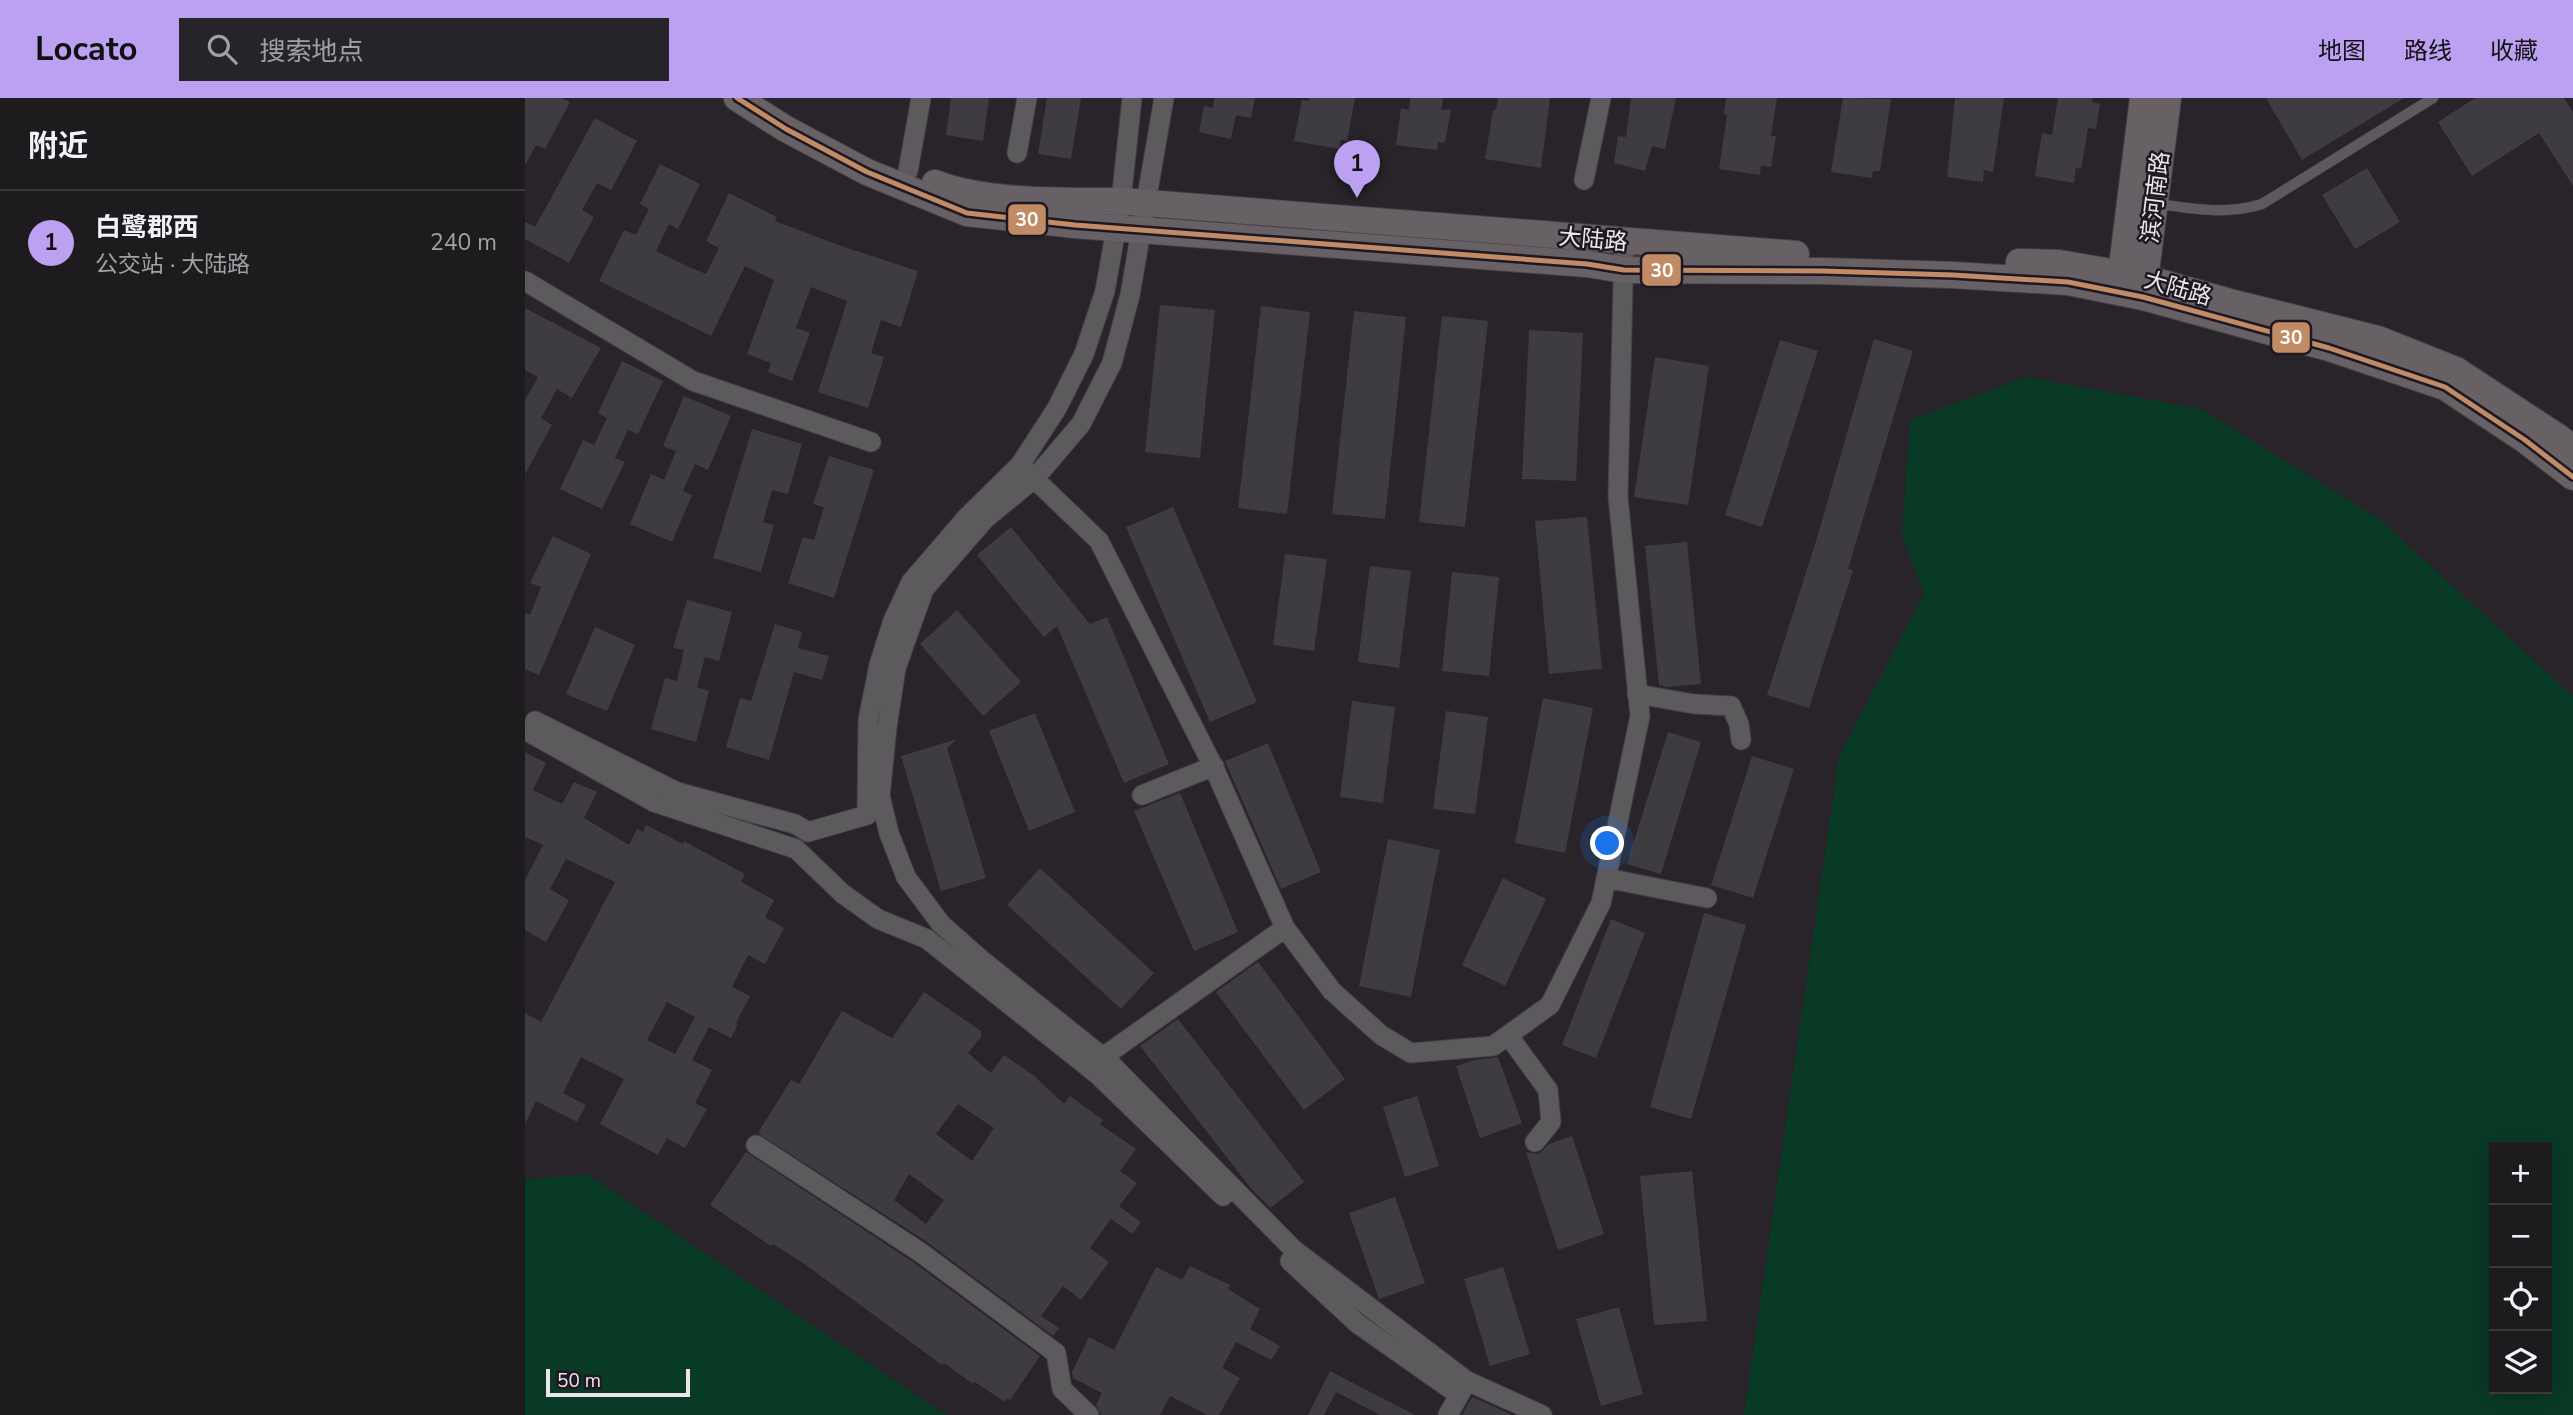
<!DOCTYPE html>
<html lang="zh">
<head>
<meta charset="utf-8">
<style>
	:root { --surface:#1e1b1f; --page:#262428; --text:#f1f3f6; --muted:#a1a1a4; --line:#3c393d; --accent:#bca0f2 }
	body { margin:0; font-family:"Nunito Sans","Noto Sans SC",sans-serif; background:var(--page); color:var(--text) }
	.controls { position:absolute; right:21px; bottom:21px; display:grid; overflow:hidden; border-radius:0px; box-shadow:0 4px 18px #0003 }
	.controls button { width:63px; height:63px; display:grid; place-items:center; padding:0; border:0; border-bottom:2px solid var(--line); background:var(--surface); color:var(--text); font:35px sans-serif }
	.scale { position:absolute; left:21px; bottom:18px; width:144px; box-sizing:border-box; padding-left:7px; border:4px solid #eae6ec; border-top:0; font-size:19px; line-height:24px; white-space:nowrap; color:#eae6ec; -webkit-text-stroke:5px #1f1822; paint-order:stroke }
	.you { position:absolute; left:1083px; top:746px; width:24px; height:24px; margin:-18px; border:5px solid #fff; border-radius:50%; background:#1a73e8; box-shadow:0 0 0 10px #1a73e833 }
	.badge { display:grid; place-items:center; width:46px; height:46px; border-radius:50%; background:var(--accent); color:#111; font-size:23px; font-weight:700 }
	.pin { position:absolute; translate:-50% -58px; filter:drop-shadow(0 2px 4px #0008) }
	.pin::after { content:''; position:absolute; top:37px; width:24px; height:21px; background:inherit; clip-path:polygon(0 0,100% 0,50% 100%) }
	.list { margin:0; padding:0; list-style:none }
	h2 { display:flex; justify-content:space-between; align-items:center; height:91px; margin:0; padding:0 28px; font-size:30px }
	h2 small { font-size:23px; font-weight:400; color:var(--muted) }
	.list li { display:grid; grid-template-columns:46px 1fr auto; gap:21px; align-items:center; box-sizing:border-box; height:105px; padding:0 28px; border-top:2px solid var(--line) }
	.list b { display:block; font-size:26px; white-space:nowrap }
	.list p { margin:0; font-size:23px; white-space:nowrap; color:var(--muted) }
	.list em { font-size:23px; font-style:normal; color:var(--muted) }
	.icon { flex:none; width:38px; height:38px; fill:none; stroke:currentColor; stroke-width:2; stroke-linecap:round; stroke-linejoin:round }
	.map { position:relative; flex:none; width:2048px; height:1317px; overflow:hidden }
	header { display:flex; align-items:center; gap:42px; box-sizing:border-box; height:98px; padding:0 35px; background:var(--accent); color:#111 }
	header strong { font-size:33px }
	nav { display:flex; gap:38px; margin-inline-start:auto; font-size:24px }
	.search { width:490px; height:63px; background:var(--page); display:flex; align-items:center; gap:18px; box-sizing:border-box; padding:0 24px; border-radius:0px; color:var(--muted); font-size:26px }
	main { display:flex }
	aside { flex:1; background:var(--surface) }
	.map>svg:first-child { display:block }
	.green { fill:#083a26; fill-rule:evenodd }
	.building { fill:#3f3c41; fill-rule:evenodd }
	.lines { fill:none; stroke-linecap:round; stroke-linejoin:round }
	.lane-casing { stroke:#444146; stroke-width:11 }
	.street-casing { stroke:#444146; stroke-width:21 }
	.secondary-casing { stroke:#444146; stroke-width:28 }
	.lane { stroke:#5d5a5e; stroke-width:10 }
	.street { stroke:#5d5a5e; stroke-width:19 }
	.secondary { stroke:#676064; stroke-width:26 }
	.bus-1-casing { stroke:#1f1822; stroke-width:10 }
	.bus-1 { stroke:#c18c65; stroke-width:5 }
	.labels { text-anchor:middle; stroke-width:5; stroke-linejoin:round; paint-order:stroke }
	.street-label { font-size:23px; fill:#eae6ec; stroke:#1f1822 }
	.line-badge { stroke:#1f1822; stroke-width:2.5 }
	.badge-label { font-size:19px; text-anchor:middle; font-weight:bold; fill:#fff }
</style>
</head>
<body>
<header>
<strong>Locato</strong>
<div class="search"><svg class="icon" aria-label="search" viewBox="0 0 24 24"><circle cx="10" cy="10" r="6"/><path d="M15 15l6 6"/></svg>搜索地点</div>
<nav><a>地图</a><a>路线</a><a>收藏</a></nav>
</header>
<main>
<aside>
<h2>附近<small></small></h2>
<ul class="list">
<li><span class="badge">1</span><div><b>白鹭郡西</b><p>公交站 · 大陆路</p></div><em>240 m</em></li>
</ul>
</aside>
<div class="map">
<svg width="2048" height="1317" viewBox="0 0 2048 1317">
	<rect width="100%" height="100%" fill="#282429"/>
	<!-- green -->
	<path class="green" d="M1501,279l175,32 178,110 194,177v719h-829l95,-659 85,-162 -22,-59 8,-115zM2022,1049v242h-53v-242z
		M62,1076l359,241h-421v-235z"/>
	<!-- building -->
	<path class="building" d="M0,0h37l8,4 -25,47 -9,-4 -11,20z
		M426,0h38l-6,43 -37,-6z
		M522,0h34l-10,61 -33,-5z
		M689,0h41l-4,20 -15,-3 -5,24 -32,-7 5,-26 9,2z
		M784,0h46l-8,43 -6,-1 -2,9 -45,-8 8,-41 7,1z
		M885,0h33l-2,12h10l-6,33 -7,-1 -1,8 -41,-5 5,-37 8,2z
		M973,0h52l-9,70 -56,-9 8,-49h3z
		M1106,0h45l-11,51 -13,-3 -7,25 -31,-8 4,-27 8,1z
		M1201,0h51l-6,38h5l-5,31 -10,-1 -1,9 -41,-6 8,-54 -3,-1z
		M1318,0l48,1 -11,72h-7l-1,7 -41,-6z
		M1430,0h49l-11,74 -9,-2 -1,12 -36,-5z
		M1533,0h35l-1,4 8,2 -4,25 -8,-1 -7,41 -5,-1 -2,15 -39,-7 7,-43 10,2z
		M1741,0h138l-102,62z
		M1950,0h89l9,14v74l-34,-53 -67,43 -34,-54z
		M70,20l42,23 -26,49 -14,-7 -15,27 12,7 -25,46 -44,-24v-17l10,5z
		M135,66l40,20 -22,45 -9,-5 -13,27 35,17 15,6 13,-26 -13,-7 23,-48 48,24 -2,4 66,25 77,25 -17,56 -20,-7 -10,33 13,4 -16,51 -50,-16 29,-91 -36,-14 -15,41 14,5 -18,48 -24,-9 3,-9 -24,-9 27,-74 -29,-14 -34,70 -112,-55 25,-51 12,5 13,-26 -9,-5z
		M1842,70l33,54 -45,27 -33,-54z
		M635,207l55,5 -15,148 -55,-6z
		M736,208l49,6 -23,202 -49,-6z
		M0,210l76,40 -29,50 -15,-9 -16,29 11,7 -27,49v-74l13,-23 -13,-7z
		M829,213l52,6 -21,202 -53,-5z
		M917,218l46,5 -23,206 -46,-5z
		M1004,232l54,3 -7,148 -54,-2z
		M1349,241l39,12 -65,218 5,1 -44,138 -42,-13 50,-157z
		M1255,242l38,11 -56,176 -37,-12z
		M1130,259l54,9 -21,139 -54,-8z
		M97,263l41,20 -25,53 -10,-4 -13,28 10,4 -23,47 -42,-20 23,-49 11,5 13,-27 -9,-5z
		M159,298l47,20 -23,54 -13,-6 -12,27 9,4 -20,47 -42,-18 21,-50 13,6 12,-29 -13,-5z
		M227,331l50,15 -14,50 -16,-4 -9,32 11,3 -13,47 -48,-14z
		M304,358l45,14 -40,128 -46,-15 15,-46 11,3 10,-33 -11,-3z
		M648,409l84,195 -47,20 -84,-195z
		M1062,419l15,152 -53,5 -14,-153z
		M486,429l79,97 17,-7 62,147 -45,19 -67,-157 -13,11 -67,-82z
		M28,438l38,18 -52,121 -14,-6v-56l5,2 11,-28 -11,-4z
		M1162,444l14,142 -33,3 -9,-2 -14,-139z
		M760,456l42,5 -13,92 -41,-6z
		M845,468l41,5 -12,97 -41,-6z
		M927,474l47,5 -10,99 -47,-5z
		M162,502l45,12 -13,49 -14,-4 -8,30 12,4 -13,51 -45,-13 14,-51 12,3 7,-31 -11,-2z
		M432,512l64,72 -38,34 -63,-72z
		M250,526l27,8 -4,16 31,8 -7,24 -28,-8 -25,88 -43,-13 14,-49 11,3z
		M70,529l40,18 -28,66 -41,-17z
		M1018,600l50,10 -28,145 -50,-10z
		M827,603l43,6 -12,96 -43,-6z
		M921,613l42,6 -13,97 -42,-5z
		M510,615l40,99 -46,19 -40,-100z
		M1143,634l33,10 -40,132 -34,-10z
		M432,641l-10,9 39,130 -45,13 -40,-135z
		M743,645l53,129 -40,17 -56,-128z
		M0,654l21,11 -13,27 29,14 12,-22 23,10 -13,26 45,27 8,-16 6,3 3,-7 37,19 1,-3 61,33 -4,8 33,18 -9,17 19,11 -19,36 -17,-9 -16,32 18,9 -14,27 2,1 -7,14 -22,-11 -17,33 20,10 -17,33 12,6 -22,39 -18,-10 -9,17 -58,-31 24,-45 -43,-22 -18,36 23,12 -9,17 -41,-21 -11,23v-111l16,9 74,-140 -49,-23 -16,30 19,11 -23,42 -21,-12v-50l18,-35 -18,-8zM142,904l28,15 -20,37 -28,-14z
		M1227,658l42,13 -41,129 -42,-13z
		M655,695l58,139 -44,19 -60,-140z
		M863,741l52,11 -29,147 -52,-11z
		M515,770l114,105 -33,36 -114,-104z
		M978,780l43,21 -41,87 -43,-21z
		M1179,815l42,12 -55,194 -41,-12z
		M1086,821l34,14 -49,125 -34,-13z
		M733,864l87,117 -41,31 -88,-118z
		M399,894l57,39v6l-13,16 23,20 13,-18 29,20 31,29 6,-8 33,24 -3,4 36,25 -16,22 17,12 -18,23 22,16 -9,12 -21,-15 -21,29 19,14 -28,38 -18,-14 -22,30 18,12 -6,8 -126,-94 -168,-108v-3l32,-51 8,4 43,-73 50,27zM433,1006l36,24 -22,33 -36,-27zM384,1076l35,26 -18,24 -32,-24z
		M653,921l126,163 -34,26 -20,-21 -110,-141z
		M973,959l24,66 -42,15 -24,-72 19,-6z
		M892,998l22,70 -34,11 -22,-70z
		M1047,1038l32,98 -46,16 -32,-98 13,2 10,-10z
		M221,1054l167,110 127,94 -30,44 -3,-2 -2,4 -30,-20 -2,2 -29,-21 -2,2 -139,-102 -30,-19 -2,2 -61,-41z
		M1167,1073l15,150 -53,4 -14,-149z
		M870,1099l30,86 -46,16 -30,-86z
		M665,1168l40,19 -2,4 32,20 -10,20 30,17 -9,14 -35,-18 -14,26 18,10 -21,37h-11l-38,-19 -10,19h-59l-5,-10 6,-12 -29,-15 -1,-6 17,-35 25,13 42,-83 26,13z
		M978,1169l27,87 -40,12 -26,-87z
		M1094,1209l24,87 -42,12 -25,-87z
		M805,1273l50,26 35,18h-35l-44,-23 -12,23h-16z
		M947,1299l3,1 37,17h-50z"/>
	<g class="lines">
		<!-- lane casing -->
		<g class="lane-casing">
			<path id="lane" d="M1633,106c36,5 69,11 104,0l171,-106"/>
		</g>
		<!-- street casing -->
		<g class="street-casing">
			<path id="street" d="M639,0l-34,197 -18,68 -31,61 -46,54 -50,41 -61,70 -28,79 -9,59 -7,69 9,37 17,44 35,47 43,38 125,100 184,187 174,132 -19,34
				M492,55l10,-55
				M383,73l13,-73
				M1059,82l17,-82
				M0,183l168,100 178,61
				M495,367l79,76 116,229 70,158 47,63 49,44 30,18 82,-7 57,-41 51,-102 39,-187 -22,-219 6,-256
				M1112,596l57,10 37,2 8,18 2,16
				M10,623l142,71 118,32 13,8 59,-17 1,-95 11,-55 14,-44 18,-39 56,-65 53,-52 37,-57 27,-54 21,-63 16,-90 11,-103
				M0,632l129,72 142,47 47,45 35,25 49,20 170,135 126,122
				M617,697l72,-29
				M1081,780l101,20
				M983,937l40,55 3,32 -16,20
				M578,959l182,-129
				M231,1047l164,107 136,101 6,36 27,26
				M765,1163l68,63 101,71
				M942,1283l75,34"/>
		</g>
		<!-- secondary casing -->
		<g class="secondary-casing">
			<path id="secondary" d="M212,0l49,31 81,43 100,41 108,12 512,39 37,6 199,1 130,4 115,7 75,15 186,51 116,39 80,53 48,37
				M410,85c49,20 132,18 186,18l675,53
				M1494,164l40,1 86,15 85,24 148,37 78,31 102,67 15,12
				M1594,193l24,-193
				M1618,197l25,-197"/>
		</g>
		<!-- lane -->
		<use href="#lane" class="lane"/>
		<!-- street -->
		<use href="#street" class="street"/>
		<!-- secondary -->
		<use href="#secondary" class="secondary"/>
		<!-- bus-1 casing -->
		<g class="bus-1-casing">
			<path id="bus-1" d="M212,0l49,31 81,43 100,41 108,12 512,39 37,6 199,1 130,4 115,7 75,15 186,51 116,39 80,53 48,37"/>
		</g>
		<!-- bus-1 -->
		<use href="#bus-1" class="bus-1"/>
	</g>
	<g class="labels">
		<!-- street labels -->
		<g class="street-label">
			<text transform="translate(1630 99) rotate(-83)" y="8">滨河南路</text>
			<text transform="translate(1068 141) rotate(5)" y="8">大陆路</text>
			<text transform="translate(1653 190) rotate(16)" y="8">大陆路</text>
		</g>
	</g>
	<g class="line-badge">
		<rect x="482" y="105" width="40" height="33" rx="7" fill="#c18c65"/>
		<rect x="1116" y="155" width="41" height="34" rx="7" fill="#c18c65"/>
		<rect x="1746" y="223" width="40" height="33" rx="7" fill="#c18c65"/>
	</g>
	<g class="badge-label">
		<text x="502" y="128">30</text>
		<text x="1137" y="179">30</text>
		<text x="1766" y="246">30</text>
	</g>
</svg>
<div class="controls">
<button>+</button>
<button>−</button>
<button><svg class="icon" aria-label="locate" viewBox="0 0 24 24"><circle cx="12" cy="12" r="6"/><path d="M12 2v4M12 18v4M2 12h4M18 12h4"/></svg></button>
<button><svg class="icon" aria-label="layers" viewBox="0 0 24 24"><path d="M12 4l9 5-9 5-9-5zM3 14l9 5 9-5"/></svg></button>
</div>
<div class="scale">50 m</div>
<div class="you"></div>
<div class="pin badge" style="left:832px;top:100px">1</div>
</div>
</main>
</body>
</html>
